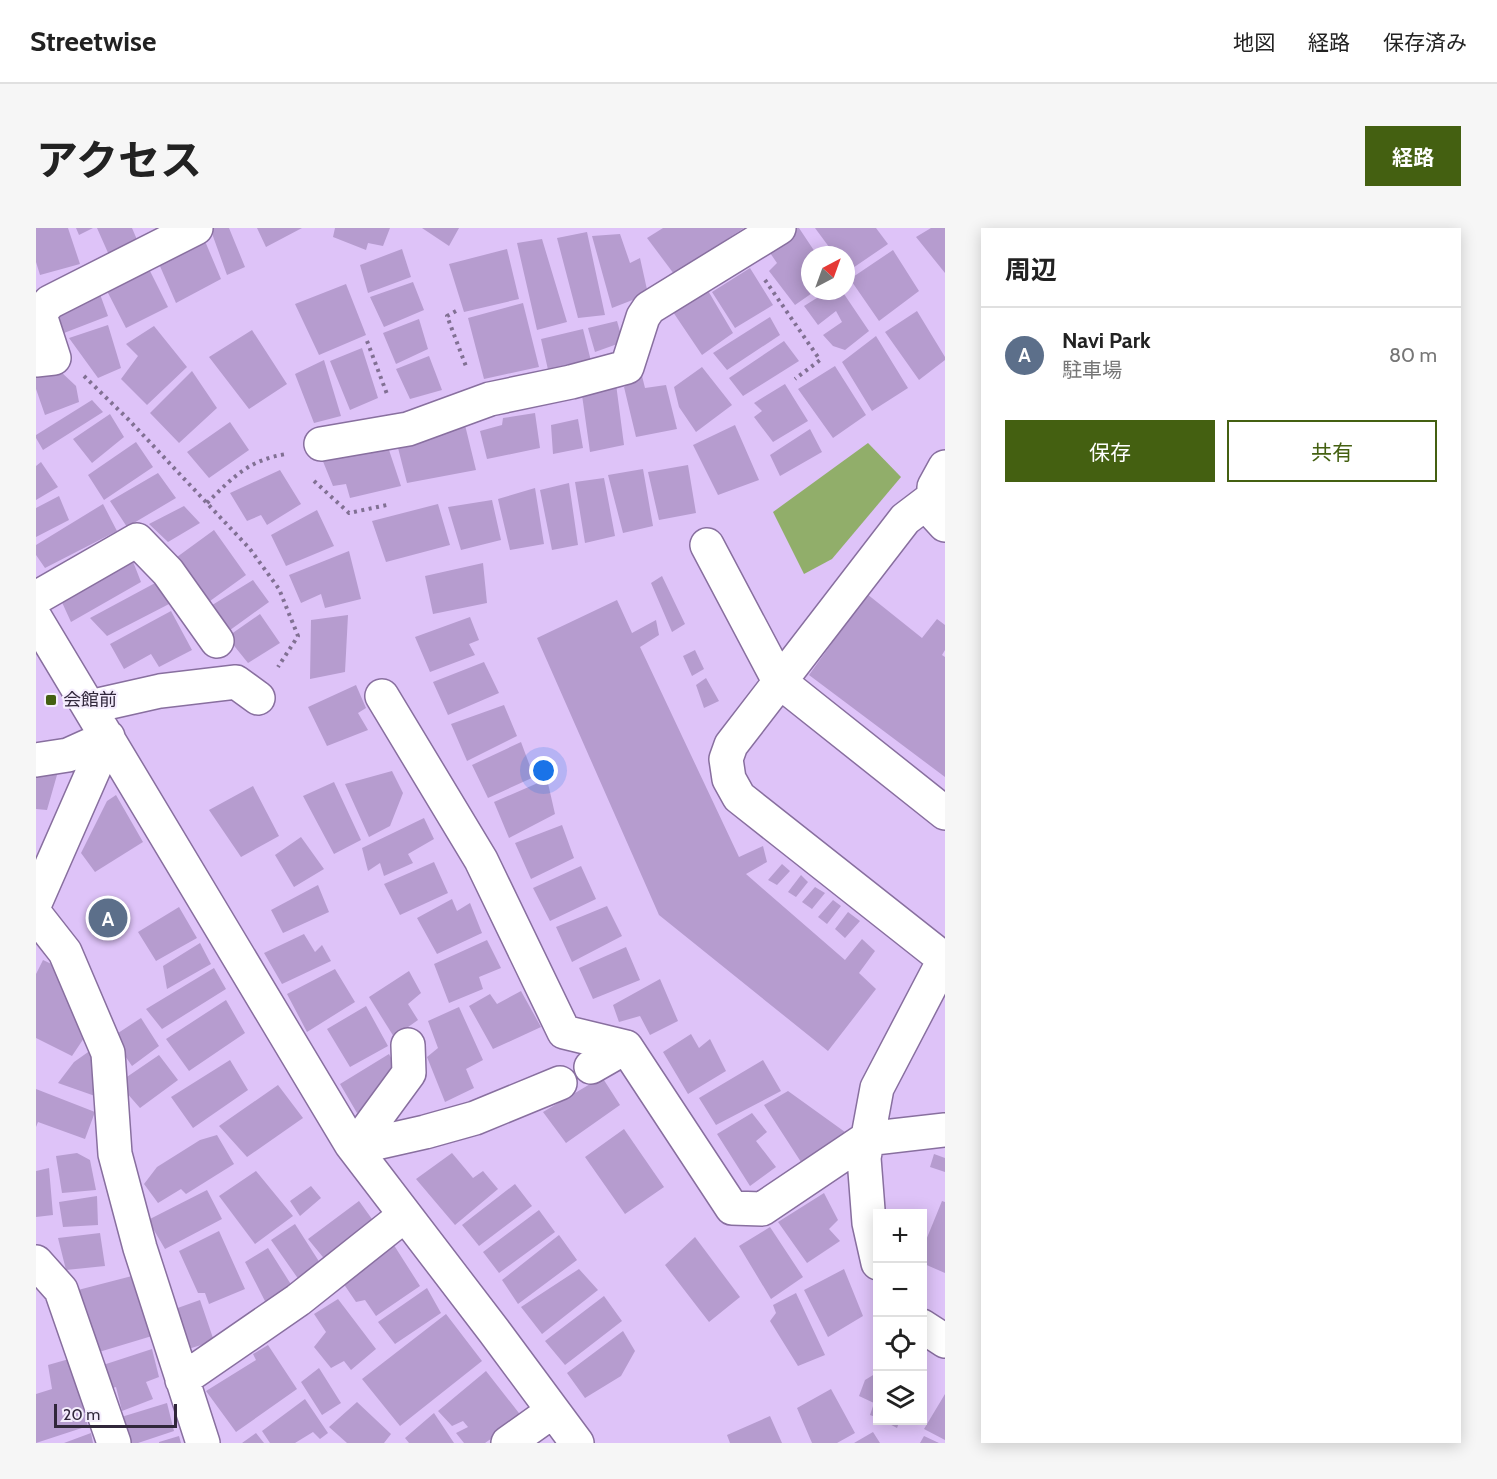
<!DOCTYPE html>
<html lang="ja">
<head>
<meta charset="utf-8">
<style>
	:root { --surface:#fff; --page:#f6f6f6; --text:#222; --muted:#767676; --line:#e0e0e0; --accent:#446011 }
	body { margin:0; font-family:Cabin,"Noto Sans JP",sans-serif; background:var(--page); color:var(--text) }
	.controls { position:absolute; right:18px; bottom:18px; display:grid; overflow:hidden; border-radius:0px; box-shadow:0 3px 15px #0003 }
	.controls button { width:54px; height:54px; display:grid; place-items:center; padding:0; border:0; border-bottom:2px solid var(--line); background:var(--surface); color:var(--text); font:30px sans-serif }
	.compass { position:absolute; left:765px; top:18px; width:54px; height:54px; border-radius:50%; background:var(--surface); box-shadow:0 3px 15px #0003; rotate:41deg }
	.scale { position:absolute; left:18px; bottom:15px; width:123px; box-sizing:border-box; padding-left:6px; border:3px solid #31273b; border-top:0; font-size:16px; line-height:21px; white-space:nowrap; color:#31273b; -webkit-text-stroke:4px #f5edfd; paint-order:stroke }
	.you { position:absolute; left:508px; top:543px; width:21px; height:21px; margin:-15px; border:4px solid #fff; border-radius:50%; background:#1a73e8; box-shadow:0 0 0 9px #1a73e833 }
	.badge { display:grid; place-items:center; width:39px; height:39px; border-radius:50%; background:var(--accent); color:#fff; font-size:20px; font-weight:700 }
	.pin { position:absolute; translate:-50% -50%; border:3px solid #fff; box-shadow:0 2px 6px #0006 }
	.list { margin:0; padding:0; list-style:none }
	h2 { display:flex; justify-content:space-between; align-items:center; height:78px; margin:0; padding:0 24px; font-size:26px }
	h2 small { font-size:20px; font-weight:400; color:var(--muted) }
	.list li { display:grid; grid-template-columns:39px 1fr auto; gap:18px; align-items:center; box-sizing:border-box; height:96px; padding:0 24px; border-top:2px solid var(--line) }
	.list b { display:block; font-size:22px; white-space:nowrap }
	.list p { margin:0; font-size:20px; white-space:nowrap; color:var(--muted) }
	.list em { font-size:20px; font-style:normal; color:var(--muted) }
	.actions { display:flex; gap:12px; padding:18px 24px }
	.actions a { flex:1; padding:14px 0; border:2px solid var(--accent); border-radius:0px; text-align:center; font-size:21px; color:var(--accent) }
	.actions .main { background:var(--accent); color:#fff }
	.icon { flex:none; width:33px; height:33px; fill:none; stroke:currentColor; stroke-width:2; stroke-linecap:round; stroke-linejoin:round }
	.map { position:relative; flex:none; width:909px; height:1215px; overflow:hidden; border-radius:0px }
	header { display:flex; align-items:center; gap:36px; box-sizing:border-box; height:84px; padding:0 30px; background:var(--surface); border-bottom:2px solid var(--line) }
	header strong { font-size:28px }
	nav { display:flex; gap:33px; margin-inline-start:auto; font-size:21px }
	.intro { display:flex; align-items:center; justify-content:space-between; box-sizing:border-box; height:144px; padding:0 36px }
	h1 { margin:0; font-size:42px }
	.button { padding:15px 27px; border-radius:0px; background:var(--accent); color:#fff; font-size:21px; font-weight:700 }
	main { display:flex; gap:36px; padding:0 36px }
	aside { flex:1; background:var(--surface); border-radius:0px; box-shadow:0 3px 15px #0003 }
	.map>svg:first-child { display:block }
	.green { fill:#91ae6a }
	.building { fill:#b69ccf }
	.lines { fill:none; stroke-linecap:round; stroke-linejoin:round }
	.minor-casing { stroke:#886f9f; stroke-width:36 }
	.path { stroke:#817093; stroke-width:4; stroke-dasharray:3 4.5; stroke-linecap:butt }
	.minor { stroke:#fff; stroke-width:33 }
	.poi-dot { fill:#446011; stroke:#f5edfd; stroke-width:2 }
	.labels { text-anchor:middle; stroke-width:4.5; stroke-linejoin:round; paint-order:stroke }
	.poi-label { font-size:18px; fill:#31273b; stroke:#f5edfd; text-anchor:start }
</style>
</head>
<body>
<header>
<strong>Streetwise</strong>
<nav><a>地図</a><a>経路</a><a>保存済み</a></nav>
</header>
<div class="intro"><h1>アクセス</h1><a class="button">経路</a></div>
<main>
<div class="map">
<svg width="909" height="1215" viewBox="0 0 909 1215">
	<rect width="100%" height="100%" fill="#dec3f8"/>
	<!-- green -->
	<path class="green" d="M832,215l33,34 -69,82 -28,15 -31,-62z"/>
	<!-- building -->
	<path class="building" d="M0,0h32l12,36 -40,11 -4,-13z
		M40,0h17l-14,7z
		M61,0h35l6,14 -29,13z
		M174,0h19l16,39 -18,8z
		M221,0h45l-36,19z
		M299,0h55l-7,18 -15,-3 -2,7 -33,-13z
		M386,0h37l-10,18z
		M627,0h81l-70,46 -27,-36z
		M756,0h7l18,27h-7v36h5l-20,14 -26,-34 8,-8 -11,-16z
		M779,0h61l12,16 -41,28 -1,-17h-11z
		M895,0h14v45l-29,-36z
		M551,4l18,83 -27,3 -21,-80z
		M166,6l19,45 -45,24 -20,-46z
		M584,6l10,29 10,-5 8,36 -36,14 -20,-72z
		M506,11l25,83 -30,8 -20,-87z
		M366,21l9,28 -43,16 -8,-28z
		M471,21l12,50 -55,13 -15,-48z
		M857,22l26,41 -40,30 -29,-42z
		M714,40l23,37 -38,23 -23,-36z
		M114,43l18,36 -42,21 -20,-39z
		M377,54l11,28 -40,17 -14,-30z
		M310,56l20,51 -47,20 -24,-51z
		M61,58l11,30 -44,17 -13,-25z
		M671,61l26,44 -31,22 -31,-46z
		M792,63h14l27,40 -24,19 -12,-4 -10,-11 19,-13 -6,-11 -18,14 -14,-19z
		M487,75l16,64 -55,12 -16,-61z
		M881,83l28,46v3l-26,20 -34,-48z
		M734,89l10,18 -53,35 -14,-17z
		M383,91l9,30 -32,15 -13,-31z
		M581,93l6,21 -28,10 -7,-24z
		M72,97l13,43 -23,10 -29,-40z
		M118,98l33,41 -40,38 -26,-26 17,-23 -12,-12z
		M547,101l8,32 -42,13 -8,-35z
		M216,102l35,54 -38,25 -40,-52z
		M840,108l32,52 -36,23 -30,-49z
		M748,113l15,20 -56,35 -14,-18z
		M326,120l16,50 -28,12 -20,-49z
		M393,128l13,34 -32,9 -14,-30z
		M288,132l17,56 -27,7 -19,-49z
		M799,138l31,49 -33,23 -35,-49z
		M666,139l30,38 -36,27 -17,-25 -5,-20z
		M23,142l17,16 3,16 -34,13 -9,-26v-17z
		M156,143l25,37 -38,35 -29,-30z
		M606,148l3,12 21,-3 11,44 -41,8 -12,-50z
		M580,156l8,61 -34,7 -8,-57z
		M749,156l23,37 -35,21 -19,-25 8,-6 -8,-8z
		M56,172l11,12 -60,38 -7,-12v-3z
		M499,185l5,35 -53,11 -7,-28 22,-6 1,-7z
		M74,186l14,23 -32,26 -19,-24z
		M542,191l5,29 -30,6 -2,-29z
		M194,194l19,28 -40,28 -22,-26z
		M429,197l11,45 -69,13 -10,-39z
		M699,197l24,55 -41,15 -25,-50z
		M774,201l12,23 -42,24 -10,-21z
		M100,214l17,25 -49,33 -16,-25z
		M352,219l13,39 -51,12 -4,-14 -13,2 -11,-27z
		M5,234l17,25 -22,13v-34z
		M652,237l8,48 -37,7 -11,-48z
		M607,241l10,57 -30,7 -15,-58z
		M244,242l21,34 -34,21 -6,-10 -14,6 -17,-28z
		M122,245l18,25 -49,29 -17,-26z
		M568,250l11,58 -30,7 -10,-61z
		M533,255l9,62 -26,5 -12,-60z
		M499,260l9,56 -34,6 -12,-51z
		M23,268l10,24 -33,17v-29z
		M456,272l9,40 -40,10 -13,-43z
		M67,276l14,27 -72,37 -9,-13v-10z
		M402,276l12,41 -64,17 -14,-41z
		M148,278l16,17 -32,19 -19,-18z
		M281,282l17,36 -48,20 -15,-31z
		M178,302l32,45 -36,26 -33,-44z
		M313,323l12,48 -36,9 -4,-14 -20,9 -12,-28z
		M96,331l9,23 -70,40 -11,-24z
		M447,335l4,40 -54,11 -8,-38z
		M626,348l23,48 -13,8 -21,-49z
		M217,352l16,22 -43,31 -17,-26z
		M121,354l14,21 -64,33 -17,-18z
		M831,366l55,44 15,-19 8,6v25l-3,5 3,2v120l-136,-102z
		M581,372l15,33 24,-13 3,15 -19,12 99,210 24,-11 4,16 -21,12 99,86 17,-21 13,12 -16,22 17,16 -48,62 -169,-136 -122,-277z
		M135,383l21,39 -33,17 -8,-13 -27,15 -14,-25z
		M224,386l20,29 -32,20 -21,-26z
		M312,387l-3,57 -35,7 1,-59z
		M434,389l9,23 -10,4 6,11 -45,17 -15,-35z
		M659,422l9,19 -12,7 -9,-20z
		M448,434l15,31 -51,22 -15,-33z
		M670,450l13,23 -15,7 -8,-23z
		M320,457l10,23 -8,5 10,17 -41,16 -19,-39z
		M468,477l13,31 -50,25 -16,-37z
		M485,514l13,35 -46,21 -16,-33z
		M25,533l-14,49 -11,-1v-43z
		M356,543l11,22 -13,33 -21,11 -24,-53z
		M511,551l8,35 -46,24 -15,-36z
		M298,554l27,58 -27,14 -31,-58z
		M217,558l26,50 -38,21 -32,-47z
		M80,567l27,47 -48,30 -14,-19 26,-52z
		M388,590l10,21 -26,15 5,9 -29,13 -4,-13 -12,8 -6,-23z
		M526,597l12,33 -43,21 -16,-36z
		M265,609l23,32 -30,18 -19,-32z
		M398,634l14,31 -48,22 -16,-31z
		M746,636l8,7 -13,14 -9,-5z
		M545,638l15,33 -46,22 -17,-33z
		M765,647l7,7 -12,15 -8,-5z
		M282,657l11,27 -46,21 -12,-23z
		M779,659l10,6 -13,16 -10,-7z
		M416,671l5,12 13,-8 12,30 -45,21 -20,-36z
		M797,672l8,6 -14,18 -9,-7z
		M571,678l15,30 -50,26 -16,-35z
		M143,679l18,31 -41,23 -18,-29z
		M812,684l12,9 -15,17 -10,-9z
		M268,706l11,18 7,-7 9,16 -49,23 -18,-31z
		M451,712l14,28 -22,9 4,12 -34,14 -15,-39z
		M164,715l11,21 -44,25 -4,-23z
		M590,719l14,33 -47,19 -14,-31z
		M7,732l19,9 -4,12 13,5 -5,13 11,4 11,29 -16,24 -36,-18v-64z
		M178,740l12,21 -64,40 -16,-20z
		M299,741l20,33 -48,30 -20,-38z
		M373,743l12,22 -13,11 10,16 -24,17 -25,-40z
		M624,751l18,42 -28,14 -10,-19 -21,6 -6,-17z
		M485,763l20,36 -48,22 -24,-43 21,-12 7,10z
		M190,772l19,33 -56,38 -23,-32z
		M330,778l22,40 -38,21 -23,-38z
		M423,779l24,53 -17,9 8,19 -29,14 -18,-45 11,-9 -10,-27z
		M105,790l18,28 -27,20 -20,-29z
		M655,806l8,14 11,-9 16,32 -38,23 -25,-42z
		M55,822l11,26 -7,20 -37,-13 16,-21z
		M353,826l9,17 -19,27 -22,15 -17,-29z
		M123,827l19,25 -38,28 -22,-25z
		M194,832l18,30 -55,38 -22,-31z
		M727,832l18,31 -65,34 -17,-27z
		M566,849l18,28 -54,38 -23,-31z
		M242,857l25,33 -56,39 -28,-31z
		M0,861l59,23 -10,27 -47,-17 -2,5z
		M752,863l57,41 -44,30 -37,-57z
		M716,885l15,19 -11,9 20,26 -26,19 -33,-52z
		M588,901l40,58 -39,27 -40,-57z
		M181,907l17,29 -48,30 -5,-5 -23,14 -14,-19 13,-17 43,-27z
		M41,925l13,7 6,30 -34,3 -6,-37z
		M416,925l21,25 10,-7 15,18 -43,36 -39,-46z
		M898,926l11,4v14l-15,-5z
		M13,940l4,47 -17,2v-46z
		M220,943l37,45 -38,28 -36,-48z
		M479,956l17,22 -53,40 -17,-21z
		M275,958l10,12 -21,18 -10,-15z
		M171,962l15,29 -57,30 -17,-29z
		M788,965l14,27 -9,9 11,12 -33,22 -29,-41z
		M61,968l1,29 -35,2 -4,-25z
		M323,973l18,25 -50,36 -19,-23z
		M906,973l3,1v71l-23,-10v-13z
		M503,982l16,22 -56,41 -16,-21z
		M259,996l25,39 -21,17 -28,-40z
		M734,999l33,50 -32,22 -32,-53z
		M183,1003l26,58 -36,15 -4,-11h-7l-19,-42z
		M64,1005l5,33 -39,4 -8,-32z
		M523,1007l18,25 -59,44 -16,-24z
		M659,1009l45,60 -31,25 -44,-57z
		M354,1011l30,47 -44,30 -11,-16 -9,2 -17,-25z
		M232,1020l24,38 -25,19 -22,-43z
		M543,1041l19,21 -56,44 -21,-27z
		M808,1041l19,47 -35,21 -24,-47z
		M96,1048l20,60 -53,16 -21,-62z
		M391,1060l14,25 -46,31 -17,-22z
		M760,1065l29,62 -27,11 -28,-45 6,-8 -3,-8z
		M568,1068l18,25 -57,44 -20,-24z
		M302,1071l38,50 -25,21 -7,-9 -13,7 -17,-21 12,-15 -12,-18z
		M164,1072l14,41 -29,9 -13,-40z
		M410,1086l36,47 -82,65 -38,-47z
		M587,1103l12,20 -14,25 -36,22 -18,-25z
		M232,1117l29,44 -61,43 -30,-41 50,-31 -3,-6z
		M116,1121l7,28 -13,5 7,17 -31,12 -6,-24 -10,3 -6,-24z
		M33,1131l19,67 -52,17v-49l16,-5 -4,-24z
		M283,1140l22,35 -19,12 -21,-33z
		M450,1143l36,46 -37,26h-21l-8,-10 12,-6 -5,-6 -11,5 -14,-15z
		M842,1144v46l-8,-3 4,-12 -15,-7 6,-16z
		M795,1161l24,44 -18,10h-25l-15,-35z
		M909,1166v46l-21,-11z
		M269,1171l23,34 -8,6 -7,-7 -18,11h-25l-8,-12z
		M321,1174l34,32 -7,9h-37l-18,-16z
		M131,1175l7,28 -36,12h-12l-8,-25z
		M398,1185l20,30h-45l-4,-5z
		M734,1188l12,27h-52l-3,-8z
		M846,1192h18l-3,8z
		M837,1204l7,11h-26z
		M55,1205l2,10h-29z
		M220,1205l8,10h-22z
		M143,1208l2,7h-22v-1z
		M888,1208l15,7h-19z"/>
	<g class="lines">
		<!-- minor casing -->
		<g class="minor-casing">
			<path id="minor" d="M0,132l18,-2 -13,-40 2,-9 7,-7 146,-74
				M285,216l87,-15 82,-30 81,-17 56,-15 16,-50 6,-9 130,-80
				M909,239l-11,20v26l11,12
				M898,269l-29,22 -174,226 -5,14 3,20 10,18 205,162
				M671,317l72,136 166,132
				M0,370l101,-58 31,32 49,69
				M0,391l315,525 143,187 83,112
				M346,468l99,164 83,172 62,15 106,161 30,1 104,-70 79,-9
				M53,479l71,-16 76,-9 22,16
				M0,532l32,-5 40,-18
				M0,673l72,-164
				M0,687l29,37 43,101 7,101 25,94 63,195
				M555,839l35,-20
				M318,920l71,-16 50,-14 85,-35
				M318,920l55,-75 -1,-28
				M0,1034l25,28 53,153
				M842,1035l-9,-40 -5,-65 13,-70 68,-130
				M886,1098l23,15
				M146,1152l116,-80 107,-85
				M472,1215l45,-32"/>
		</g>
		<!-- path -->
		<path class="path" d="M729,52l55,80 -25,19
			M420,83l-9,5 20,53
			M331,113l20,53
			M48,148l45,44 121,129 29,40 19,47 -20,31
			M278,253l35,32 38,-8
			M171,275c26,-26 42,-43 79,-49"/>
		<!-- minor -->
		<use href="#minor" class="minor"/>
	</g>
	<!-- markers -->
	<rect class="poi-dot" x="9" y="466" width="12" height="12" rx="3"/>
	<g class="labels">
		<!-- poi labels -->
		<g class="poi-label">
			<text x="27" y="478">会館前</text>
		</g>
	</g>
</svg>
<div class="controls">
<button>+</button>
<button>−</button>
<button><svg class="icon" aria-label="locate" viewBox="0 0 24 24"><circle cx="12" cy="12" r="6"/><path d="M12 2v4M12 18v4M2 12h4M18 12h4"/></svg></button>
<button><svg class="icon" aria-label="layers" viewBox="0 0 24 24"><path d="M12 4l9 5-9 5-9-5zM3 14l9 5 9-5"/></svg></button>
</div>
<svg class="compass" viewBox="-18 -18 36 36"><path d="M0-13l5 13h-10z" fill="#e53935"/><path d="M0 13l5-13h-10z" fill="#767676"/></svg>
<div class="scale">20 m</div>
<div class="you"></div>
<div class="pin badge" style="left:72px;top:690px;background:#5c6f8a">A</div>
</div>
<aside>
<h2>周辺<small></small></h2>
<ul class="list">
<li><span class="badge" style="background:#5c6f8a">A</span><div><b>Navi Park</b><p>駐車場</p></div><em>80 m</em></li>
</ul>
<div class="actions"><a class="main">保存</a><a>共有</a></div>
</aside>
</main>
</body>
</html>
